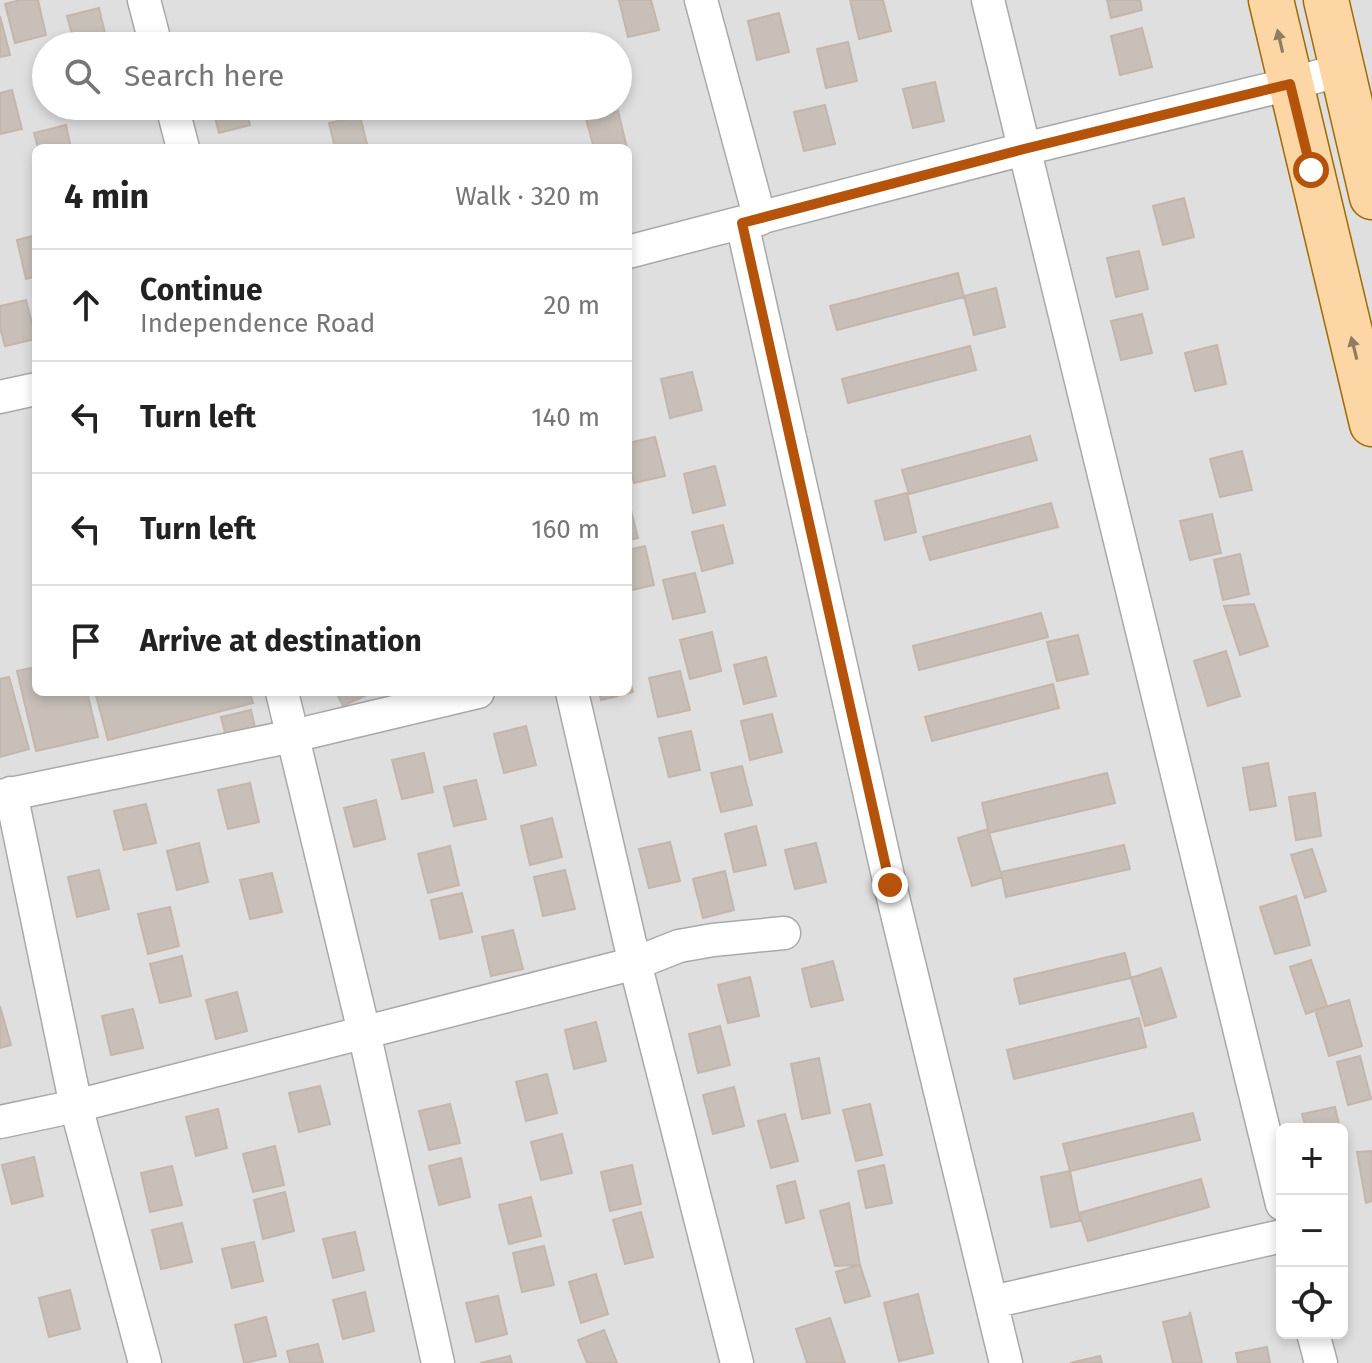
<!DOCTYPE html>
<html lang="en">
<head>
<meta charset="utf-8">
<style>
	:root { --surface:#fff; --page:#f6f6f6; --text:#222; --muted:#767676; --line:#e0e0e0 }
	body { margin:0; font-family:"Fira Sans",sans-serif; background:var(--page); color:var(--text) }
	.controls { position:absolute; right:24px; bottom:24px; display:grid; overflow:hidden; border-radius:12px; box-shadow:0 4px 12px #0003 }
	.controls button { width:72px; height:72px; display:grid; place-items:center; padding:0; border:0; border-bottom:2px solid var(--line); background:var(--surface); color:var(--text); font:40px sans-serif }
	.stop { position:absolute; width:24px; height:24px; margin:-18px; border:6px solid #b45309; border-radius:50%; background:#fff }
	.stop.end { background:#b45309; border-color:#fff; box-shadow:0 2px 8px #0008 }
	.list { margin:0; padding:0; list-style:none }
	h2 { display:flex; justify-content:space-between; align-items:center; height:104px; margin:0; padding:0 32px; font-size:34px }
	h2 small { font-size:26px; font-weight:400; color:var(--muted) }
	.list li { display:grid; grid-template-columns:52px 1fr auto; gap:24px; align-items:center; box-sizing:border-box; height:112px; padding:0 32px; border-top:2px solid var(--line) }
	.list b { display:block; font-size:30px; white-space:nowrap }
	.list p { margin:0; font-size:26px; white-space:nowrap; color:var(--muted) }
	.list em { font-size:26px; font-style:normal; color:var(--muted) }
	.icon { flex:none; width:44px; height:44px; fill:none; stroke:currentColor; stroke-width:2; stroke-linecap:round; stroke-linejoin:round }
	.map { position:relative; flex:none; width:1372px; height:1363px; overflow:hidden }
	.search { position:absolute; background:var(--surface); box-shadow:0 4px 12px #0003; left:32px; top:32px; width:600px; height:88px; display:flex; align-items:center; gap:20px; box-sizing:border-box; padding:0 28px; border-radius:44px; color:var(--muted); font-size:30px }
	.panel { position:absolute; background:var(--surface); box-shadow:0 4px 12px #0003; left:32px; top:144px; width:600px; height:552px; border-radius:12px }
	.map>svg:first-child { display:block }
	.residential { fill:#e0dfdf; fill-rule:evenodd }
	.building { fill:#c7bfb8; stroke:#c4b6ab; stroke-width:2 }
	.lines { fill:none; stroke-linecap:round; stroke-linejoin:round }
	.minor-casing { stroke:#a9a9a9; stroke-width:35 }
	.primary-casing { stroke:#a06b00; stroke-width:47 }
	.minor { stroke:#fff; stroke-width:32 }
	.primary { stroke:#fcd6a4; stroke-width:44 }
	.oneway { fill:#8f7c63 }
	.route { stroke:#b45309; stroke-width:10 }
</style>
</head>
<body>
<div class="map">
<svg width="1372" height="1363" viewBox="0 0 1372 1363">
	<rect width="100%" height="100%" fill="#f2efe9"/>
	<!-- residential -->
	<path class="residential" d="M0,0h1372v1363h-1372zM46,46h572v60h-572zM36,148h592v544h-592zM1282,1129h60v204h-60z"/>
	<!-- building -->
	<path class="building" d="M20,0h18l8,35 -31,8 -10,-39z
		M619,0h32l8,30 -31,7z
		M850,0h33l8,31 -32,8z
		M1107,0h33l2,10 -31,8z
		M99,8l9,38h-33l-8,-30z
		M779,13l10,39 -32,8 -9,-39z
		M0,16l10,39 -10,2z
		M1142,28l10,39 -32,8 -9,-39z
		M848,42l9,39 -31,7 -9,-39z
		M935,82l9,39 -31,7 -10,-39z
		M12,90l10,39 -22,5v-41z
		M825,105l10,39 -31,7 -10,-39z
		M88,106h33v1l-31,7z
		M212,106h33l5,19 -31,8z
		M618,111l9,37h-33l-8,-29z
		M360,116l8,32h-33l-6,-25z
		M66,125l5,23h-33l-4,-15z
		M1184,198l10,39 -31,8 -10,-39z
		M36,235v41l-10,3 -9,-39z
		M1139,251l9,38 -32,8 -9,-39z
		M958,273l6,24 -127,33 -7,-24z
		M996,288l9,39 -31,8 -10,-39z
		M26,300l10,39 -31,7 -5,-18v-22z
		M1142,314l10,39 -31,7 -10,-39z
		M1217,345l9,39 -31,7 -10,-38z
		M970,346l6,24 -128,33 -6,-24z
		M692,372l10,38 -32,8 -9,-39z
		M1030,436l7,24 -128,34 -7,-24z
		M655,437l10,39 -31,7 -6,-24v-16z
		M1242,451l10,39 -32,7 -10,-38z
		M715,466l10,39 -32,8 -9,-39z
		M907,493l9,39 -31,8 -10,-39z
		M628,499l10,39 -10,2z
		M1051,503l7,24 -128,33 -7,-23z
		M1212,514l9,39 -31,7 -10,-39z
		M723,525l10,38 -31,8 -10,-39z
		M645,546l9,39 -26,6v-41z
		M1240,554l9,40 -26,6 -9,-40z
		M695,573l10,39 -32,7 -10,-39z
		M1254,604l14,42 -28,9 -16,-49z
		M1041,613l7,24 -129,33 -6,-24z
		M712,632l9,39 -31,8 -10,-39z
		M1078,635l10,39 -31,7 -10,-39z
		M1226,651l14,45 -32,10 -14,-45z
		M766,657l10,39 -32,8 -10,-39z
		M36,667v25h51l11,45 -62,14 -19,-80z
		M680,671l10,39 -32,7 -9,-39z
		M628,673l5,19 -32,8 -2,-8h29z
		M9,677l20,72 -29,8v-78z
		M1053,684l6,24 -127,33 -7,-24z
		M95,692h155l3,11 -145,37z
		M336,692h32l1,2 -26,12z
		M251,710l6,27 -29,7 -7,-27z
		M772,714l10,38 -32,8 -9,-39z
		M526,726l10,39 -32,8 -10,-39z
		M691,731l9,39 -31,7 -10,-39z
		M424,753l9,39 -31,7 -10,-39z
		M1268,763l8,43 -26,4 -7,-42z
		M742,766l10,39 -31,7 -10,-39z
		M1107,773l8,30 -126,30 -7,-30z
		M476,780l10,39 -32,7 -10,-39z
		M250,783l9,39 -31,7 -10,-39z
		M1315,793l6,43 -25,4 -7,-43z
		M376,800l9,39 -31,8 -10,-39z
		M146,804l10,39 -32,7 -10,-39z
		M552,818l10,39 -32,8 -9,-39z
		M756,826l10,39 -32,7 -9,-38z
		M988,829l14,48 -30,9 -14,-48z
		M670,842l10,39 -31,7 -10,-39z
		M199,843l9,39 -31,8 -10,-39z
		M816,843l10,39 -31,7 -10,-39z
		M1124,845l6,24 -124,28 -5,-25z
		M450,846l9,39 -31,8 -10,-39z
		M1312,849l14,42 -21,7 -14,-43z
		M99,870l10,39 -32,8 -9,-40z
		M565,870l10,39 -32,7 -9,-39z
		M725,871l9,39 -31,8 -10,-39z
		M272,873l10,39 -32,7 -10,-39z
		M462,893l10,39 -32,7 -9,-39z
		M1296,896l14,49 -35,9 -15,-47z
		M170,907l9,39 -31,8 -10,-40z
		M513,930l10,39 -32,7 -9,-39z
		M1125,953l6,25 -111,26 -6,-25z
		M182,956l9,40 -31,7 -10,-39z
		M1311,960l16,46 -21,8 -16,-47z
		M833,961l10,39 -32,7 -9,-38z
		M1161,968l15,49 -31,9 -14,-48z
		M750,977l9,39 -31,7 -10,-38z
		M237,992l10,39 -31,8 -10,-39z
		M1349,1000l13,46 -33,10 -14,-46z
		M0,1006l11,39 -11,3z
		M133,1009l10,39 -32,7 -9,-39z
		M1139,1018l7,29 -132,32 -7,-29z
		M596,1022l10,39 -32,8 -9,-39z
		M720,1026l10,39 -32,8 -9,-39z
		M1360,1056l11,43 -23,6 -11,-43z
		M819,1058l11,55 -28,6 -11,-55z
		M547,1074l10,39 -31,8 -10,-39z
		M320,1086l10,38 -31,8 -10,-39z
		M734,1087l10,39 -31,8 -10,-39z
		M450,1104l10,39 -31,7 -10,-39z
		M870,1104l12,51 -26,6 -13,-51z
		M1335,1107l5,22h-34l-4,-15z
		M218,1109l9,39 -31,8 -10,-39z
		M1193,1113l7,27 -130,31 -7,-27z
		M785,1114l13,47 -27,7 -13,-47z
		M562,1134l10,39 -31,7 -10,-38z
		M275,1146l9,39 -31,7 -10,-38z
		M1372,1151v50l-6,2 -9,-51z
		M34,1157l9,39 -31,8 -10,-39z
		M461,1158l9,39 -31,8 -10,-39z
		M632,1165l9,39 -31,7 -9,-39z
		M884,1165l8,38 -26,5 -8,-37z
		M172,1166l10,39 -32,7 -9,-39z
		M1070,1171l10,50 -29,6 -10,-50z
		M1201,1179l8,28 -121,34 -9,-28z
		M795,1181l9,37 -18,5 -9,-37z
		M285,1192l9,39 -31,8 -9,-39z
		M531,1197l10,39 -32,8 -10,-39z
		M849,1203l11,62 -25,1 -15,-55z
		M641,1212l12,45 -28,7 -12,-44z
		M182,1223l10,39 -31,7 -9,-39z
		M355,1232l9,38 -31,8 -10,-39z
		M254,1242l9,39 -31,7 -10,-39z
		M544,1246l10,39 -32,7 -9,-39z
		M860,1265l10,31 -25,7 -9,-31z
		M596,1274l12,40 -27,9 -12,-41z
		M70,1290l10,39 -31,8 -10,-39z
		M365,1292l9,39 -31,8 -10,-39z
		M918,1294l15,59 -34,8 -15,-58z
		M498,1296l9,38 -31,8 -10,-39z
		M1190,1312l12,51h-29l-10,-41 26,-6z
		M266,1317l10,39 -32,7 -9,-38z
		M830,1318l15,45h-38l-11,-34z
		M604,1330l13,33h-30l-9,-23z
		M318,1344l5,19h-33l-3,-12z
		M1267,1347l3,16h-32l-2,-10z
		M510,1356l2,7h-32z
		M1100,1356l2,7h-32z"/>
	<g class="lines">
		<!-- minor casing -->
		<g class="minor-casing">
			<path id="minor" d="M144,0l12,46
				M701,0l59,219
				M988,0l294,1204
				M172,106l11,42
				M742,223l148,662 116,478
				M628,252l396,-103 266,-65 51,-14
				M0,397l36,-8
				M282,692l82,340 74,331
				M572,692l58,251 107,420
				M11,793l65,313 69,257
				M0,796l293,-60 185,-44
				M0,1122l76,-16 560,-143 43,-17 34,-6 71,-7
				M992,1302l290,-66
				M1313,1333l8,30"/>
		</g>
		<!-- primary casing -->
		<g class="primary-casing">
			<path id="primary" d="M1271,0l101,424
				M1326,0l46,197"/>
		</g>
		<!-- minor -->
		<use href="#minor" class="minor"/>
		<!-- primary -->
		<use href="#primary" class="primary"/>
	</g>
	<!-- one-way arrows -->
	<defs><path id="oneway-solid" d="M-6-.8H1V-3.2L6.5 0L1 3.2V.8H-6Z" transform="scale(2)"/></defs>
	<g class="oneway">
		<use href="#oneway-solid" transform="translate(1280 41) rotate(-103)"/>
		<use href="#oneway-solid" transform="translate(1354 348) rotate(-104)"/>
	</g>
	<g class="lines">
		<!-- route -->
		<path class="route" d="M890,885l-148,-662 282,-74 266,-65 21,86"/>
	</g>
</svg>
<div class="controls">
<button>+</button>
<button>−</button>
<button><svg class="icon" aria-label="locate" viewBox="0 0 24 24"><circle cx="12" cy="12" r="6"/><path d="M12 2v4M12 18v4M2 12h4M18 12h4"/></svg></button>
</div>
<div class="stop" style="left:1311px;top:170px"></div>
<div class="stop end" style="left:890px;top:885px"></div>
<div class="search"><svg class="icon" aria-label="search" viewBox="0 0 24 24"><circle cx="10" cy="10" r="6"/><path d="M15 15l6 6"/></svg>Search here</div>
<section class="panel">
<h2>4 min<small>Walk · 320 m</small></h2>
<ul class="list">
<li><svg class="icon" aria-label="ahead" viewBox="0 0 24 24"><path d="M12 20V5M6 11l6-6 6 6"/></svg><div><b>Continue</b><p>Independence Road</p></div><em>20 m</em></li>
<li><svg class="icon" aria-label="left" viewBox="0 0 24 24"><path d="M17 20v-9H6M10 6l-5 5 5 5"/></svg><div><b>Turn left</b></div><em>140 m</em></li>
<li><svg class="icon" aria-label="left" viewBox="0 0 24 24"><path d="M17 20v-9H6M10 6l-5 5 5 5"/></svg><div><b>Turn left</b></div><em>160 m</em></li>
<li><svg class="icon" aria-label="arrive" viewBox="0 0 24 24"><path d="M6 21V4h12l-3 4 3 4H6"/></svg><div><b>Arrive at destination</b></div></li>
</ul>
</section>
</div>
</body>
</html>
